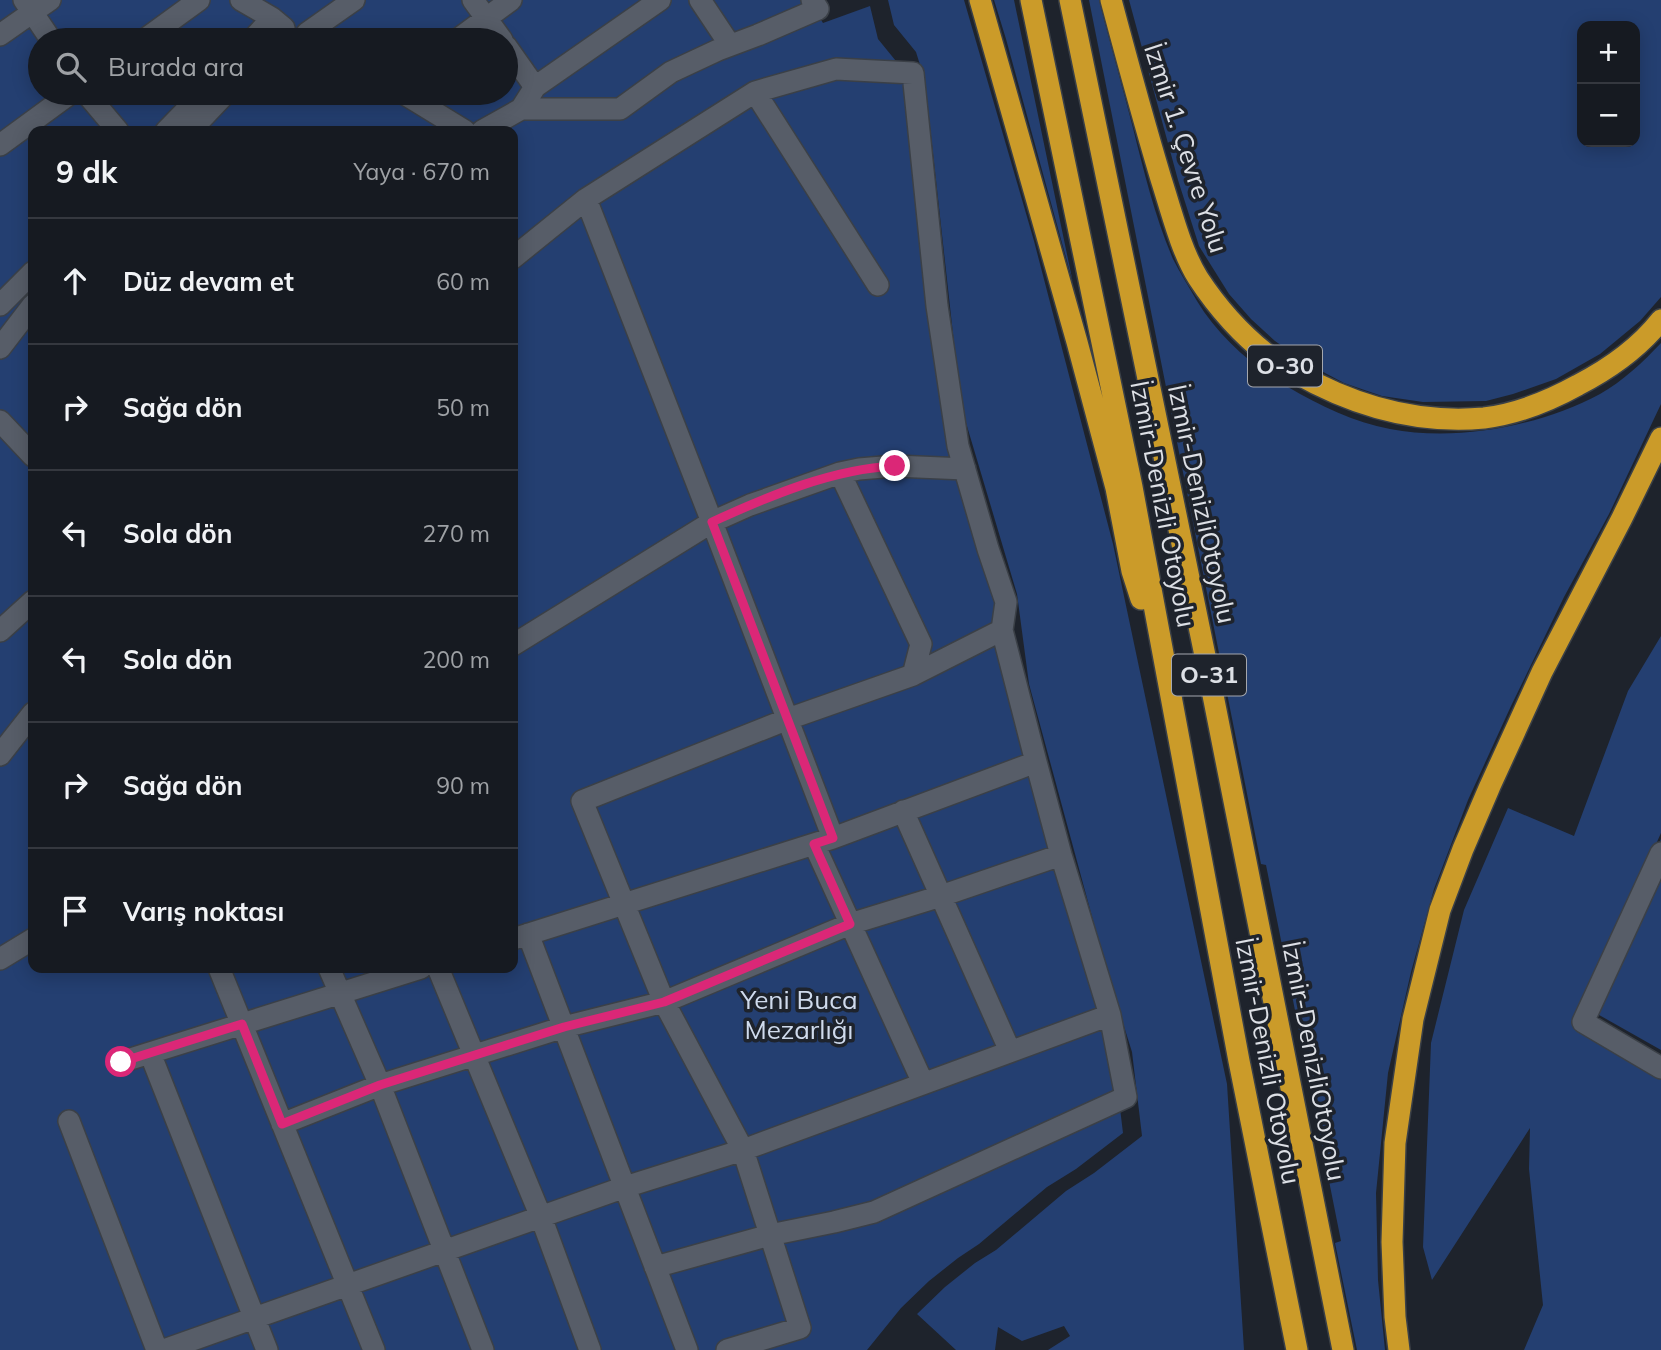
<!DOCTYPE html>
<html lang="tr">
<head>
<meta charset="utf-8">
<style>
	:root { --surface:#161a21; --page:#23272e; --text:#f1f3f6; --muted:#9ea1a5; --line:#35383f }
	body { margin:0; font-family:Mulish,sans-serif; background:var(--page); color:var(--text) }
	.controls { position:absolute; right:21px; top:21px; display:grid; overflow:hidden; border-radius:14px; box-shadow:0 4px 18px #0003 }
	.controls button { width:63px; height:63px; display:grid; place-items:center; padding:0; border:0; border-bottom:2px solid var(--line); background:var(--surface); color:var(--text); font:35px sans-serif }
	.stop { position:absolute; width:21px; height:21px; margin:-16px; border:5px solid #db2777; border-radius:50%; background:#fff }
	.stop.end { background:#db2777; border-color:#fff; box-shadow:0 2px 7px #0008 }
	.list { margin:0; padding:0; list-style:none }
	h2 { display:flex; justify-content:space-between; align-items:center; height:91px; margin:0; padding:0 28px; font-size:30px }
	h2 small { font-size:23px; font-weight:400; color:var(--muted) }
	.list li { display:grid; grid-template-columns:46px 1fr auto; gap:21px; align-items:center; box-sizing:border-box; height:126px; padding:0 28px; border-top:2px solid var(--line) }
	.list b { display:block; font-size:26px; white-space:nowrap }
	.list em { font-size:23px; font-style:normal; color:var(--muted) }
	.icon { flex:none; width:38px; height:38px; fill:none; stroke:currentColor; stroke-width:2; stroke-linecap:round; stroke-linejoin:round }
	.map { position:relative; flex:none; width:1661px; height:1350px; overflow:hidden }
	.search { position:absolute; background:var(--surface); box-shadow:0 4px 18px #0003; left:28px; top:28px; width:490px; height:77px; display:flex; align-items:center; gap:18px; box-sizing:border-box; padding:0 24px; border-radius:38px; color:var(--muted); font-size:26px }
	.panel { position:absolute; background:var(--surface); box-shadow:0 4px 18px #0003; left:28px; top:126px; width:490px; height:847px; border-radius:14px }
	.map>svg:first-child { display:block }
	.green { fill:#243f71; fill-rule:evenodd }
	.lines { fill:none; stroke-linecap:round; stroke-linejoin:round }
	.minor-casing { stroke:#3b4047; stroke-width:24 }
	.highway-casing { stroke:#3b4047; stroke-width:24 }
	.minor { stroke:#575d68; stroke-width:21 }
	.highway { stroke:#cb9b29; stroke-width:21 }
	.route { stroke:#db2777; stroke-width:9 }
	.labels { text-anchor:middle; stroke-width:7; stroke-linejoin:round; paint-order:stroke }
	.shield { fill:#1e232c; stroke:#a4a7ae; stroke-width:2 }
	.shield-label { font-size:24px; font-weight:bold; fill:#dde0e6 }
	.street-label { font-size:26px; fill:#dde0e6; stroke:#1e232c }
	.park-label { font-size:26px; fill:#d0dbed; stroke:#1e232c }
</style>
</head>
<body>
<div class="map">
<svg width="1661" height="1350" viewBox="0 0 1661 1350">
	<rect width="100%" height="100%" fill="#1e232c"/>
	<!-- green -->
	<path class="green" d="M0,0h808l15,23 47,-17 8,33 22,27 9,28 35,320 55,185 114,451 10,83 -47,36 -29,18 -68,57 -21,14 -29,23 -28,27 -34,42h-867zM40,40h466v53h-466zM33,131h480v837h-480z
		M888,0h76l70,241 79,303 114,540 17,266h-196l22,-14 -6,-10 -42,15 -24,-14 -3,23h-39l-39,-36 28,-27 30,-24 21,-13 70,-59 28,-18 48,-37 -10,-84 -25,-80 -78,-288 -12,-90 -56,-188 -36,-325 -9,-29 -22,-27z
		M994,0h20l59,283 -67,-244z
		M1089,0h10c11,43 23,85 34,128 11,44 22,89 40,131 7,14 16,28 24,42 21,35 55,65 91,86 32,19 66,35 102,42 68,13 150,-3 210,-35 22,-12 44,-33 61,-51v61l-52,110 -45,83 -53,109 -43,94 -34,89 -23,83 -23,101 -12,120 2,87 7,70h-28l-22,-107 6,-2 -75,-376 -5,-1z
		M1129,0h532v297l-21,24 -40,33 -44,25 -43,15 -27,7 -63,1 -41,-6 -38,-13 -36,-19 -33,-23 -24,-22 -22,-25 -30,-48 -21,-66zM1582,26h53v116h-53z
		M1661,636v197l-87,193 87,49v275h-137l19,-45 -14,-136 1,-41 -98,152 -9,-33 8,-204 33,-133 44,-102 66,28 54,-145z
		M1661,839v211l-76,-43z"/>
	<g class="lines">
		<!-- minor casing -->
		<g class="minor-casing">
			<path id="minor" d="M24,0l27,40
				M241,0l31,18 12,10 -9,12
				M473,0l29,40
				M700,0l30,45
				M307,33l47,-33
				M0,35l50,-35
				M144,40l55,-40
				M252,40l20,-22
				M457,40l54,-40
				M506,46l29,41
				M755,92l81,-23 77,4 24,233 21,140 30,103 18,53 -4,28 -89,45
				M86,93l32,38
				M403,93l62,38
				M521,109l14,-22 125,-87
				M166,131l37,-38
				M190,131l36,-38
				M482,131l39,-22h99l51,-37 47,-22 40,-15 60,-26 -6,-9
				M0,145l71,-52
				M513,258l73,-59 169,-107 123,193
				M0,305l33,-33
				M0,348l33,-43
				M0,421l33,35
				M0,631l33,-30
				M513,645l199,-123 38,-17 90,-32 19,-4 36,-3 70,3
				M0,755l33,-42
				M903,811l107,240
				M833,838l203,-76 -34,-132
				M814,844l109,239
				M1661,853l-78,169 78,46
				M528,934l159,416
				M513,939l320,-101 -121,-316 -126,-323
				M0,959l33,-20
				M219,968l155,382
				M329,968l51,117 103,265
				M438,968l103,249 49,133
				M150,1053l117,297
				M121,1062l300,-94
				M69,1121l88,229
				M282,1124l98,-39 184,-58 100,-25 186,-78 91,-28 120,-41
				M655,1267l115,-32 64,-13 40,-10 252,-115 -16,-82 -49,-160 -25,-93
				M164,1350l461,-163 118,-37 367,-135
				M727,1350l73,-22 -57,-178 -79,-148 -82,-201 206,-82 125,-44 8,-31 -81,-171"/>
		</g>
		<!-- highway casing -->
		<g class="highway-casing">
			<path id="highway" d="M980,0l97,342 39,146 16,83 9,28
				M1031,0l101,487 107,574 58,289
				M1070,0l139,675 134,675
				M1111,0c16,60 32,119 50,179 10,31 20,72 37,99 19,29 44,57 71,78 8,7 18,11 27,17 58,33 121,51 188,45 33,-4 65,-17 94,-33 31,-16 61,-37 83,-65
				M1399,1350l-4,-33 -3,-75 3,-99 18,-124 27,-109 23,-61 27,-63 52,-114 80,-154 39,-80"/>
		</g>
		<!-- minor -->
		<use href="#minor" class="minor"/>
		<!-- highway -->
		<use href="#highway" class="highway"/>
	</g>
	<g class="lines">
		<!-- route -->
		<path class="route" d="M121,1062l121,-38 40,100 98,-39 184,-58 100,-25 186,-78 -36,-80 19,-6 -121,-316c57,-26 120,-53 183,-56"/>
	</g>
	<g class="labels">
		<!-- shield labels -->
		<g class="shield">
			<rect x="1248" y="345.5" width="74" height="41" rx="5"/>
			<rect x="1172" y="654.5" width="74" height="41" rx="5"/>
		</g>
		<g class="shield-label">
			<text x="1285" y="374">O-30</text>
			<text x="1209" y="683">O-31</text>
		</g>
		<!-- street labels -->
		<g class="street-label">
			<text transform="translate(1186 148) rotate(72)" y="9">İzmir 1. Çevre Yolu</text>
			<text transform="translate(1163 504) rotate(79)" y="9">İzmir-Denizli Otoyolu</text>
			<text transform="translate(1202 504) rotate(78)" y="9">İzmir-DenizliOtoyolu</text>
			<text transform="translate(1268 1061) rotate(79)" y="9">İzmir-Denizli Otoyolu</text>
			<text transform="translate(1314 1061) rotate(79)" y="9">İzmir-DenizliOtoyolu</text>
		</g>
		<!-- park labels -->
		<g class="park-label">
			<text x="799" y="1009">Yeni Buca<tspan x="799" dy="30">Mezarlığı</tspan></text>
		</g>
	</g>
</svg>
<div class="controls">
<button>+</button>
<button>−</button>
</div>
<div class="stop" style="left:121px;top:1062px"></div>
<div class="stop end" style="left:895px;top:466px"></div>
<div class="search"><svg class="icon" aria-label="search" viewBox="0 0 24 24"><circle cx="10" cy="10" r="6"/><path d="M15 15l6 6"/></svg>Burada ara</div>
<section class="panel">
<h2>9 dk<small>Yaya · 670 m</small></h2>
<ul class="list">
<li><svg class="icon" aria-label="ahead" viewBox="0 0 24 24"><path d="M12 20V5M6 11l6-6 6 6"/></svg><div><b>Düz devam et</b></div><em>60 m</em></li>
<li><svg class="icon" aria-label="right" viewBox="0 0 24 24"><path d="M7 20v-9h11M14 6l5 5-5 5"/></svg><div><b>Sağa dön</b></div><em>50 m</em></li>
<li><svg class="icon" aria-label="left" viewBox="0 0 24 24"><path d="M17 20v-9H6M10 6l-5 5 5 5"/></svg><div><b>Sola dön</b></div><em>270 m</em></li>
<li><svg class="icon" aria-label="left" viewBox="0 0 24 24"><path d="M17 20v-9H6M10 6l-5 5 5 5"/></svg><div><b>Sola dön</b></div><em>200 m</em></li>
<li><svg class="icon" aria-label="right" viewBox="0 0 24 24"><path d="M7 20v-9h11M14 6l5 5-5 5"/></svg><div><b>Sağa dön</b></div><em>90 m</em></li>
<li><svg class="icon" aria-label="arrive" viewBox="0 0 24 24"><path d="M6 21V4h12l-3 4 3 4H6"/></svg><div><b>Varış noktası</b></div></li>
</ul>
</section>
</div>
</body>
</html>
